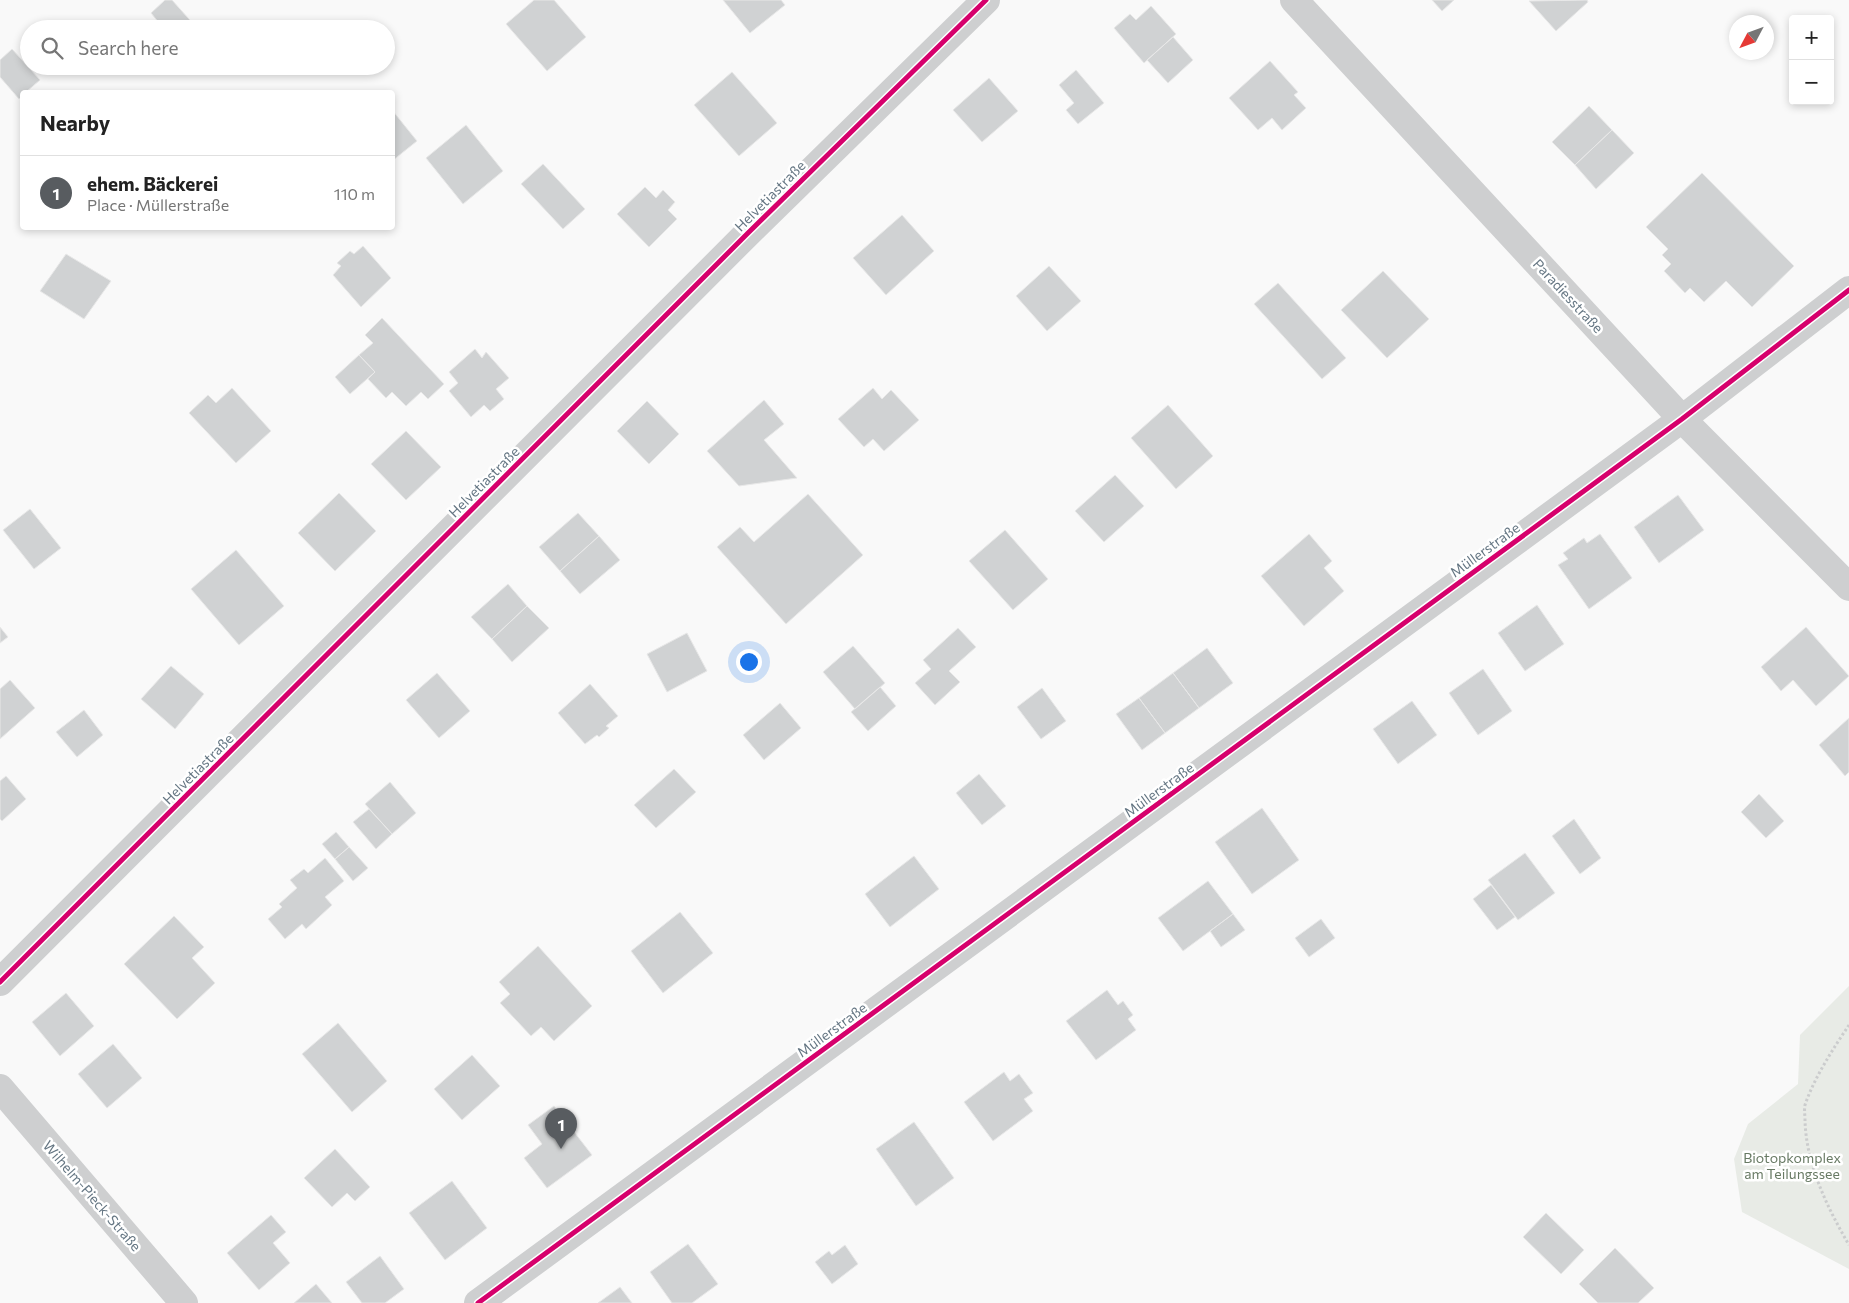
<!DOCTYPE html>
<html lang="en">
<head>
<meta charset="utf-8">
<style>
	:root { --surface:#fff; --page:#f6f6f6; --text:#222; --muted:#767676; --line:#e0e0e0; --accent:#585c60 }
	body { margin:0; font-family:Commissioner,sans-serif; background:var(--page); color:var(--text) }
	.controls { position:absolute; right:15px; top:15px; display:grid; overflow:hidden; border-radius:5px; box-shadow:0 2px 8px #0003 }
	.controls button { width:45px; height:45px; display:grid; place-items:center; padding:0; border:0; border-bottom:1px solid var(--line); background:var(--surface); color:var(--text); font:25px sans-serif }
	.compass { position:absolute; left:1729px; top:15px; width:45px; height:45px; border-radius:50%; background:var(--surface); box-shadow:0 2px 8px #0003; rotate:229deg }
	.you { position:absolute; left:748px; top:661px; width:18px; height:18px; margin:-12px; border:4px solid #fff; border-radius:50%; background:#1a73e8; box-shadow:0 0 0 8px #1a73e833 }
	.badge { display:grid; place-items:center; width:32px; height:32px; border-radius:50%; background:var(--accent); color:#fff; font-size:16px; font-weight:700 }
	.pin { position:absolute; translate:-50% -41px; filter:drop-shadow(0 1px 2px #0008) }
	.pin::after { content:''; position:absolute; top:26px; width:18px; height:15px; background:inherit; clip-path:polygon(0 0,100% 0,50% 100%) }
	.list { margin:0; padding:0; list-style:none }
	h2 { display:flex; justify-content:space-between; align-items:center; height:65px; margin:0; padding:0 20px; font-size:21px }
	h2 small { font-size:16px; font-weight:400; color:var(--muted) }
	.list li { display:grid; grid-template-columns:32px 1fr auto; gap:15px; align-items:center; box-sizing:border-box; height:75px; padding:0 20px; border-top:1px solid var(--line) }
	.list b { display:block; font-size:19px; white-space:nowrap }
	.list p { margin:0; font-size:16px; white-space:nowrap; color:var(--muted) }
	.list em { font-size:16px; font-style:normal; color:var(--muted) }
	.icon { flex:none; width:28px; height:28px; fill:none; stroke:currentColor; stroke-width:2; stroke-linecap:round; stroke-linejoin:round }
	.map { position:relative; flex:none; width:1849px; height:1303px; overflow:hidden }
	.search { position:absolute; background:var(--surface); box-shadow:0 2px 8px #0003; left:20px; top:20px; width:375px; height:55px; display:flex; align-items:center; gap:12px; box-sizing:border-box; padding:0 18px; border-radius:28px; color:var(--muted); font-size:19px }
	.panel { position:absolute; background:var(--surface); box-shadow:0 2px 8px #0003; left:20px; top:90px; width:375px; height:140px; border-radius:5px }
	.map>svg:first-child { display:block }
	.green { fill:#e8ebe6 }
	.building { fill:#d0d2d3; stroke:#e8e8e8 }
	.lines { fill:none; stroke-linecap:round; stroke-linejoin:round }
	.path { stroke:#cbcccd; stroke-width:3; stroke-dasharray:2.5 2.5; stroke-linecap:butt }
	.minor { stroke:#cecfd0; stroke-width:28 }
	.tertiary { stroke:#cecfd0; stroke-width:28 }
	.cycleway-casing { stroke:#fff; stroke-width:8 }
	.cycleway { stroke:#d6006c; stroke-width:5 }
	.labels { text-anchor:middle; stroke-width:5; stroke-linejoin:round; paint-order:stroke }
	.street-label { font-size:14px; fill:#657683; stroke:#fff }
	.park-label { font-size:14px; fill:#687a64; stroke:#fff }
</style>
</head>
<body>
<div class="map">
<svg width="1849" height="1303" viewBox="0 0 1849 1303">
	<rect width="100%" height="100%" fill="#f9f9f9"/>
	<!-- green -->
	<path class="green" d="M1849,986v283l-107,-57 -8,-53 14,-35 50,-40 2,-49z"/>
	<!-- building -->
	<path class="building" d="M165,0h7l25,28 -42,1 5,-5 -9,-11z
		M534,0h20l32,37 -39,34 -41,-47z
		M723,0h58l4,5 -35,28z
		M1432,0h22l-12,11z
		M1587,0l1,2 -32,29 -27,-30z
		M1151,6l25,28 -32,29 -30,-35 16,-14 6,6z
		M1173,37l20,23 -25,23 -21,-23z
		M12,49l28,31 -14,12h-4v4l-3,3 -19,-22v-17z
		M1270,61l28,31 -4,3 12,13 -24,22 -10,-12 -14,12 -29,-32z
		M138,66h16l-9,8z
		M1076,70l28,33 -26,21 -12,-14 8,-7 -15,-18z
		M732,72l45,51 -38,33 -45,-51z
		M989,78l29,33 -36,31 -29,-32z
		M1589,106l23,24 -37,35 -23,-23z
		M392,110l25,31 -25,20z
		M466,125l37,46 -40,33 -37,-46z
		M1612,130l22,23 -38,36 -21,-24z
		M543,164l42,45 -22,20 -42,-45z
		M1702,173l92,93 -42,41 -26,-26 -22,21 -14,-14 -5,5 -21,-22 7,-7 -9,-9 6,-6 -22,-22z
		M645,187l11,11 7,-8 12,12 -7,8 9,9 -28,28 -32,-33z
		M902,215l32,36 -48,44 -33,-37z
		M363,246l28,32 -30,29 -28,-32 8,-9 -4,-3 13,-12 4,3z
		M66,254l45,27 -27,38 -44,-28z
		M1049,266l32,35 -34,30 -31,-35z
		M1383,271l46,48 -42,39 -46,-48z
		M1278,283l68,75 -24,21 -68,-75z
		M382,318l62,66 -16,15 -7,-7 -15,14 -14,-14 -6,6 -18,-19 7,-7 -16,-17 14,-12 -8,-8z
		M475,349l7,9 4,-6 23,26 -13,11 8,10 -14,12 -6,-6 -13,12 -22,-26 9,-8 -9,-11z
		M359,355l16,17 -25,22 -15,-17z
		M232,388l39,43 -35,32 -47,-50 19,-18 8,8z
		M873,388l9,11 9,-9 28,30 -35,31 -11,-12 -9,8 -26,-28z
		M764,400l20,24 -20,16 33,38 -58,8 -32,-35z
		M647,401l32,33 -30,30 -32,-33z
		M1168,405l45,51 -37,33 -45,-51z
		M406,431l35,36 -35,33 -35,-36z
		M1115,475l29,31 -40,36 -29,-31z
		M339,493l37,38 -41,40 -37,-38z
		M808,494l55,61 -77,69 -69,-77 23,-20 14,15z
		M1678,495l26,35 -45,33 -25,-36z
		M30,509l31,39 -27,21 -31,-39z
		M578,513l21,23 -39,35 -21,-24z
		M1005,530l43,49 -35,31 -44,-49z
		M1309,534l23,27 -8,7 20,23 -40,35 -43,-50z
		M1600,534l32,44 -43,31 -31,-44 10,-6 -5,-6 21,-15 3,5z
		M599,536l21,24 -40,34 -20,-23z
		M236,550l48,56 -45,39 -48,-56z
		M508,584l19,22 -35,33 -21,-22z
		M1537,605l27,39 -39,27 -27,-38z
		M527,606l22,22 -37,34 -20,-23z
		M0,627l8,10 -8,6z
		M1806,627l43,49 -33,30 -23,-26 -12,11 -20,-24z
		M958,628l18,19 -27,24 11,11 -25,23 -20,-22 16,-14 -8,-9z
		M687,633l20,38 -40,21 -20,-38z
		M853,646l32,37 -30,26 -32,-37z
		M1207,648l26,35 -34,25 -26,-35z
		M171,666l33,28 -29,35 -34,-30z
		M1483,669l29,42 -34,24 -29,-42z
		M437,673l33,38 -31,27 -33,-38z
		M1173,673l26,35 -34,25 -26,-35z
		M10,680l25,28 -35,31v-50z
		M590,684l28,32 -12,10 3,2 -10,9 -2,-2 -12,9 -27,-31z
		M880,687l16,19 -28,25 -17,-19z
		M1042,688l24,33 -25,18 -24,-32z
		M1139,698l26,35 -23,17 -26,-36z
		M1412,701l25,34 -39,29 -25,-35z
		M780,703l21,25 -37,32 -21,-25z
		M84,710l19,25 -26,22 -21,-25z
		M1849,718v54l-4,4 -26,-31z
		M674,769l22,23 -40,36 -22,-23z
		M979,774l27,32 -24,19 -26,-32z
		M6,776l20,23 -24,22 -2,-2v-38z
		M390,782l26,31 -24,21 -27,-30z
		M1759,794l25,27 -18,17 -25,-26z
		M1262,808l37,52 -47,34 -37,-52z
		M369,809l23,25 -16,15 -23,-27z
		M1574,819l27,39 -21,16 -28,-38z
		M336,832l13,15 -14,12 -13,-15z
		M349,847l19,21 -15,13 -18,-22z
		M1525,853l30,40 -37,27 -30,-40z
		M914,856l25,33 -49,38 -25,-33z
		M325,858l19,23 -19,16 7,8 -26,24 -4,-5 -17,15 -17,-20 14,-12 -3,-3 18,-16 -7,-8 14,-11 4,4z
		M1208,881l25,33 -50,37 -25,-33z
		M1491,885l24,32 -18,13 -24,-31z
		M680,912l33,41 -50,40 -32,-42z
		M1233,914l12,16 -24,17 -11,-16z
		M174,916l30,31 -12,11 23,25 -38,36 -53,-55z
		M1321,919l14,19 -26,19 -14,-19z
		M538,946l54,60 -38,35 -13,-14 -10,9 -31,-33 10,-9 -11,-12z
		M1107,990l11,15 5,-4 10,14 -5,4 8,11 -40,30 -30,-39z
		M66,993l28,33 -34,30 -28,-34z
		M338,1023l49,58 -35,31 -50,-58z
		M113,1044l29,34 -35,30 -29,-34z
		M472,1055l28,31 -38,34 -28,-31z
		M1004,1072l6,9 9,-7 14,19 -9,6 9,12 -40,30 -29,-39z
		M554,1106l38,49 -45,33 -23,-30 18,-14 -14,-19z
		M914,1122l40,56 -38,28 -40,-57z
		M335,1149l35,38 -15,14 -8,-8 -15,14 -28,-29z
		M452,1181l35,47 -42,32 -36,-47z
		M1546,1213l38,37 -23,24 -38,-37z
		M271,1215l15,17 -13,11 17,20 -31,27 -32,-37z
		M688,1244l30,40 -26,19h-20l-22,-31z
		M845,1245l13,19 -26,20 -17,-22 14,-11 3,4z
		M1615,1248l39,40 -16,15h-40l-19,-19z
		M380,1256l24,33 -19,14h-23l-16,-21z
		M316,1284l16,19h-38z
		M620,1287l12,16h-34z"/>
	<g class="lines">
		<!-- path -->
		<path class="path" d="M1849,1025c-16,24 -35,53 -44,80 -1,5 0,10 0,15 1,44 22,87 44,125"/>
		<!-- minor -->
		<path class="minor" d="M1294,0l388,419 167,168
			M0,982l748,-749 238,-233
			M478,1303l1204,-884 167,-129"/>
		<!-- tertiary -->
		<path class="tertiary" d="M0,1088l184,215"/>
		<!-- cycleway casing -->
		<g class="cycleway-casing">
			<path id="cycleway" d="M0,982l748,-749 238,-233
				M478,1303l1204,-884 167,-129"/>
		</g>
		<!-- cycleway -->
		<use href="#cycleway" class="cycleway"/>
	</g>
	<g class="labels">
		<!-- street labels -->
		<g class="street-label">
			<text transform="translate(770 196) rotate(-45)" y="5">Helvetiastraße</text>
			<text transform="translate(1568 296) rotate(47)" y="5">Paradiesstraße</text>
			<text transform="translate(484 482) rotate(-45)" y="5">Helvetiastraße</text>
			<text transform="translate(1485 550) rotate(-36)" y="5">Müllerstraße</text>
			<text transform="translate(198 769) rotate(-45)" y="5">Helvetiastraße</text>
			<text transform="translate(1159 790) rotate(-36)" y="5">Müllerstraße</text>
			<text transform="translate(832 1030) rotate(-36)" y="5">Müllerstraße</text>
			<text transform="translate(92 1196) rotate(49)" y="5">Wilhelm-Pieck-Straße</text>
		</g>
		<!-- park labels -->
		<g class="park-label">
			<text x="1792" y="1163">Biotopkomplex<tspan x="1792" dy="16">am Teilungssee</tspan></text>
		</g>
	</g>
</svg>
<div class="controls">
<button>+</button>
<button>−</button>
</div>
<svg class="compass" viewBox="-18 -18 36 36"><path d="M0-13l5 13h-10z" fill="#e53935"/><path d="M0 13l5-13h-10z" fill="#767676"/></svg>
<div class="you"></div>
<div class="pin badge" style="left:561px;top:1149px">1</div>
<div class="search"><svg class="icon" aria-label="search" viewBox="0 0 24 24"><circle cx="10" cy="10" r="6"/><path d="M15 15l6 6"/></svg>Search here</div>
<section class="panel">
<h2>Nearby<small></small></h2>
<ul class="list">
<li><span class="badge">1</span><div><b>ehem. Bäckerei</b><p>Place · Müllerstraße</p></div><em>110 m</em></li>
</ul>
</section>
</div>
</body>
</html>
